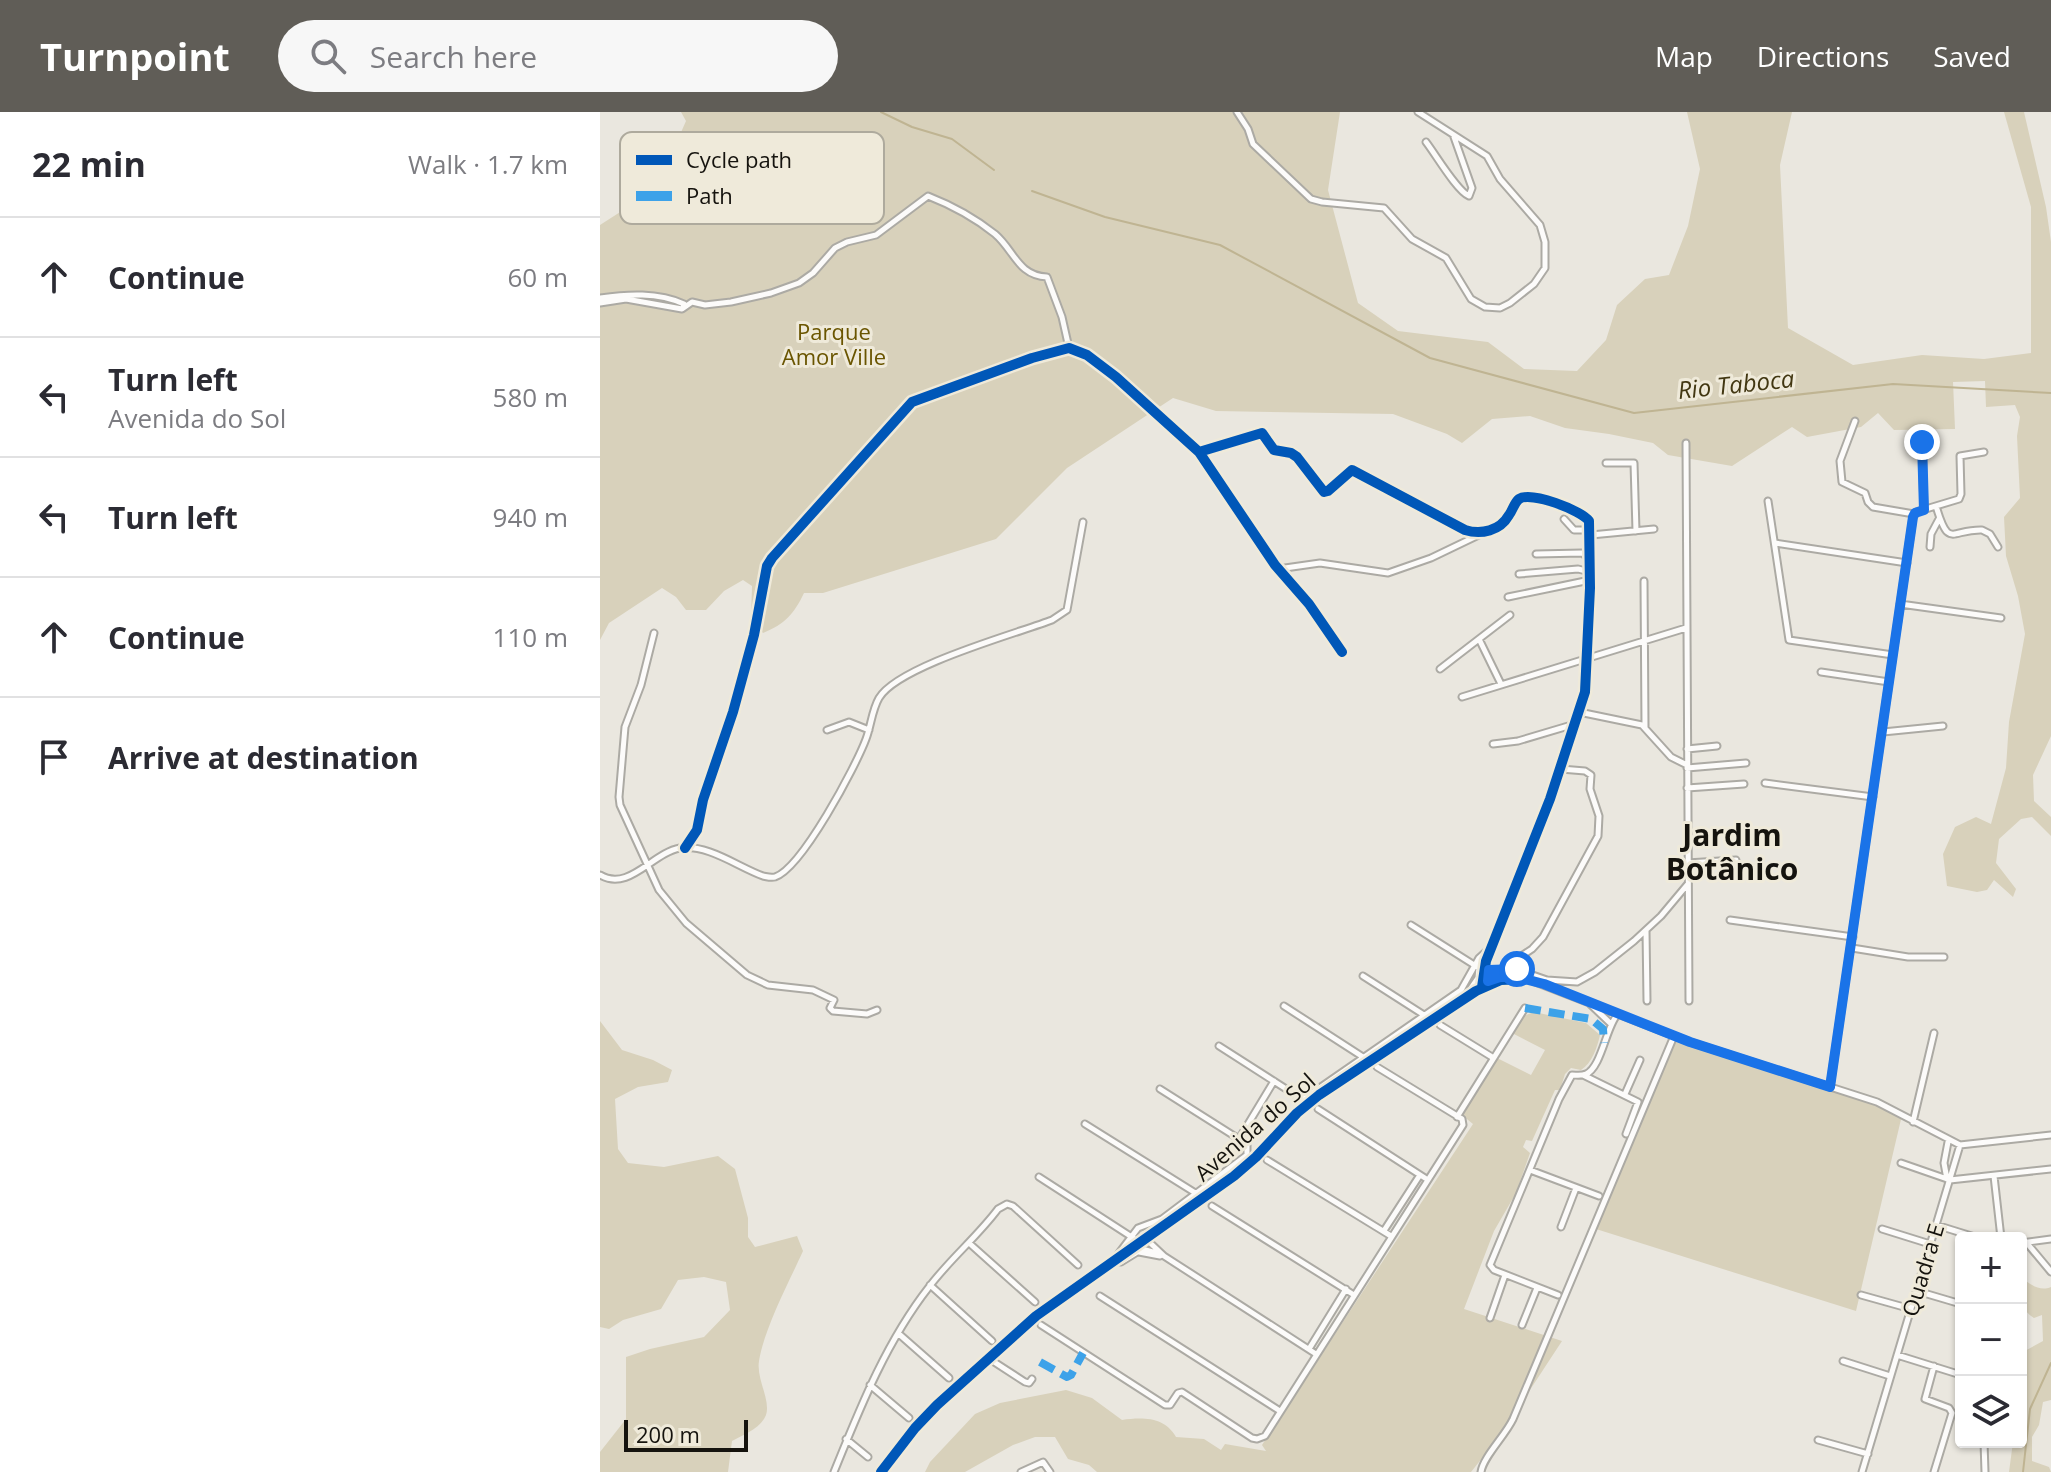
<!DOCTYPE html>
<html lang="en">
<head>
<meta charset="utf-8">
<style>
	:root { --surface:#fff; --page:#f7f7f7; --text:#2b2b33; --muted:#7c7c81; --line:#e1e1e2; --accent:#605d57 }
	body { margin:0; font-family:"Open Sans",sans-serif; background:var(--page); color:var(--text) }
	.controls { position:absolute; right:24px; bottom:24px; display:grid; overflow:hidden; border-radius:8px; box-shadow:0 2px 6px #0004 }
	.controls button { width:72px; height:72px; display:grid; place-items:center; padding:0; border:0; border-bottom:2px solid var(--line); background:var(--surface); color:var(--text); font:40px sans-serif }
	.scale { position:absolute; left:24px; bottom:20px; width:124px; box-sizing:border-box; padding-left:8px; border:4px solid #15130e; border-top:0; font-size:22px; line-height:28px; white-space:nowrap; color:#15130e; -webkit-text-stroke:6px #efeada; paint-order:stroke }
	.stop { position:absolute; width:24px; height:24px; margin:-18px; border:6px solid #1a73e8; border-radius:50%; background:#fff }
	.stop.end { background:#1a73e8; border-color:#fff; box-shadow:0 2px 8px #0008 }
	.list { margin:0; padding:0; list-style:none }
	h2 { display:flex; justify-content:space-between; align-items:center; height:104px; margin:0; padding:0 32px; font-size:34px }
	h2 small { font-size:26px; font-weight:400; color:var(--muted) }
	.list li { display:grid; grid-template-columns:52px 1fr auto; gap:24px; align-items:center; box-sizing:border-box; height:120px; padding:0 32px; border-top:2px solid var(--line) }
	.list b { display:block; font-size:30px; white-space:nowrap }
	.list p { margin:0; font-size:26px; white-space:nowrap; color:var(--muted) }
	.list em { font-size:26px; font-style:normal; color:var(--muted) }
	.icon { flex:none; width:44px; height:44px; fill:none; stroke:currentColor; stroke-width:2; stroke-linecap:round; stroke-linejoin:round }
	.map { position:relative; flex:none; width:1451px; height:1360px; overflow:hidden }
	header { display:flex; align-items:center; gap:48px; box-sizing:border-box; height:112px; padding:0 40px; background:var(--accent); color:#fff }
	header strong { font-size:38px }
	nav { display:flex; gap:44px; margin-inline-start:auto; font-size:28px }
	.search { width:560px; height:72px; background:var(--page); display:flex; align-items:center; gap:20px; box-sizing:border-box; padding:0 28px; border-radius:44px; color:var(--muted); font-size:30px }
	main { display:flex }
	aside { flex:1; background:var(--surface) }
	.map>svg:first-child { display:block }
	.green { fill:#d8d1bb }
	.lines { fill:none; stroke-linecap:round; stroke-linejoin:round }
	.stream { stroke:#bfb492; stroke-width:2 }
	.minor-casing { stroke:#acaaa4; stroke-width:9 }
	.minor { stroke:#fcfbfa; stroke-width:5 }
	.quiet { stroke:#3da2e9; stroke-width:8; stroke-dasharray:16 8; stroke-linecap:butt }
	.cycleway-casing { stroke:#efeada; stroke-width:15 }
	.cycleway { stroke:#0057b8; stroke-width:10 }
	.route { stroke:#1a73e8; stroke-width:10 }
	.labels { text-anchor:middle; stroke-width:6; stroke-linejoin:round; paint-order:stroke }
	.park-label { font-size:22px; fill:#6a5501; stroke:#efeada }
	.street-label { font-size:22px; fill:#15130e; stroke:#efeada }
	.water-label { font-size:24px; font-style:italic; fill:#423712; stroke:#efeada }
	.district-label { font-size:30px; font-weight:bold; fill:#15130e; stroke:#efeada }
	.key { fill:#efeada; stroke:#aeaa9d; stroke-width:2 }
	.key-label { font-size:22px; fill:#15130e }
</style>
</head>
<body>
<header>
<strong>Turnpoint</strong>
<div class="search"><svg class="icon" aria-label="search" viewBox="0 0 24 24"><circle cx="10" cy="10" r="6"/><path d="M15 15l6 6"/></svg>Search here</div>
<nav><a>Map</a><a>Directions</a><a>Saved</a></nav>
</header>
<main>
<aside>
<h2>22 min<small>Walk · 1.7 km</small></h2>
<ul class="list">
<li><svg class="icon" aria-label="ahead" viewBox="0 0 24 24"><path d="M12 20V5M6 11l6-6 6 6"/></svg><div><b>Continue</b></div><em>60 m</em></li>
<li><svg class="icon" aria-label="left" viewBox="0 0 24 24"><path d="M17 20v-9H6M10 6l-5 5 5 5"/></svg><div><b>Turn left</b><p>Avenida do Sol</p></div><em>580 m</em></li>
<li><svg class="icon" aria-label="left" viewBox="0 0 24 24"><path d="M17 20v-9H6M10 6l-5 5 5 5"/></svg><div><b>Turn left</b></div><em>940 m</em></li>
<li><svg class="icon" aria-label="ahead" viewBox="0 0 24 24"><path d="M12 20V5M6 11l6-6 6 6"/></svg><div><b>Continue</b></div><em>110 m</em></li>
<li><svg class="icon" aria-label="arrive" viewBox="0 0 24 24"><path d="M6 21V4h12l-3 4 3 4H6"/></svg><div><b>Arrive at destination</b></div></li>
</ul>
</aside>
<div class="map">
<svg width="1451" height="1360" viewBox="0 0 1451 1360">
	<rect width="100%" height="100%" fill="#eae7df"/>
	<!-- green -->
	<path class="green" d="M81,0h659l-12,78 30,113 40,28 90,11 36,27 53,2 29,-31 11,-35 28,-26 24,-4 19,-49 12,-57 -13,-57h105l-12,53 8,163 65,37 69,-10 62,4 47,-6v-146l-27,-95h20l22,95 5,35v494l-18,39 1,26 17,16v19l-19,-19 -11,2 -22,20 -3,24 20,26 -3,8 -19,-17 -7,10 -10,2 -30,-6 -4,-32 12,-27 21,-10 15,7 15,-56 3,-46 16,-88 -7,-38 -12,-40 -2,-39 16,-19 -3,-62 3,-19 -5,-12 -29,2 -1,-26 -32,1 2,47 -61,1 -16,-17 -17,14 -54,10 -15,-10 -60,39 -64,-11 -15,-12 -44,-9 -44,-6 -35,-12 -38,3 -30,24 -15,-9 -54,-20 -177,-3 -43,-13 -106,70 -71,71 -173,54h-19c-10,21 -19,31 -41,40l-12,-14 1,-33 -9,-6 -19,11 -18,19h-20l-10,-13 -14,-9 -53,35 -9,17v-415l56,-36 30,-68z
		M934,900l52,11 14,12c-3,13 -8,28 -19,35l-10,-2 -6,6 -5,16h-5l-23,51 -6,-1 -3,7 7,6 -14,40 -22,38 -30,78 98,32 -63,96 -28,35h-374l-8,-7 -21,-6 -13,-22h-20l-22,8 -48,27h-40l5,-10 45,-48 25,-11 66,-13 26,8 30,22c21,-3 43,-3 54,17l28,2 17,11 4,-6 41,7 -4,-6 211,-321 -11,-9 35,-57 34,17 14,-25 -33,-17 11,-17z
		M0,909l22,29 31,10 19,10 -4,12 -30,5 -23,12 3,50 10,14 36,4 54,-11 17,13 13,49v19l7,10 42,-11 6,15c-14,31 -39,78 -44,110 -3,18 12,39 7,54 -5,13 -23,20 -34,26l-4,31h-128v-20l26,-33v-62l24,-8 54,-12 26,-27 -4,-28 -22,-5 -26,3 -17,29 -38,11 -14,9 -9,-2z
		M1078,924l224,79 -46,196 -260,-82z
		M1421,1165c9,7 18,15 30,10v113l-8,2 -4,23 -7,12v24l17,6 2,5h-42l4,-30h8v-89l22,-12 -1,-26 -8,3c-16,-10 -13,-23 -13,-41z"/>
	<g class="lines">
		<!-- stream -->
		<path class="stream" d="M281,0l31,15 40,12 42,31
			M432,79l73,26 115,28 210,113 204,55 259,-29 158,9
			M1423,1360l7,-63 21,-46"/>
		<!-- minor casing -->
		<g class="minor-casing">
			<path id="minor" d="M637,0l11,17 5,15 58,55 11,3 62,6 28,31 34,19 25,41 14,8 15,1 10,-5 24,-19 11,-16v-26l-5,-17 -40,-46 -13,-23 -69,-44
				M826,30c10,13 31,49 43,54l3,-8 -18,-51
				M0,186c27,-4 58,-6 84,6l-1,4
				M0,191l26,-4 56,10 10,-7 13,3 26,-3 40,-9 28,-10 14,-10 22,-25 12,-6 29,-7 52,-39c23,9 47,22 67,38 19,16 23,42 52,43l15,40 7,31
				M1255,309l-15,40 2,21 23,11 3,9 5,5 41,7
				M1322,330l2,68
				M1086,331l3,558
				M599,340l63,-19 12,17 17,3 6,4 27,35 4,-1 24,-21 113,60c16,5 35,1 44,-15 4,-5 5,-12 10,-16 12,-8 62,11 70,22l1,67 -5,104 -35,107 -64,162 -4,26
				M1006,351h28l2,68
				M1168,389l21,139 104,15
				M1336,394c13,44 15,23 46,24l8,4 8,13
				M964,407l10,11h16
				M991,423l63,-6
				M1175,431l132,20
				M1330,435l1,-13 8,-15
				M936,442l46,-1 7,5
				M678,457l42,-6 68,10 43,-15 52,-25
				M919,462l59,-5 12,3
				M1044,469l1,146
				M908,485l82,-17
				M1300,492l101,14
				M54,521l-13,52 -16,42 -6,70 1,8 39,85 27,33 61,52 21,10 45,5 21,10 -4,8 3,3 34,3 10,-4
				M879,527l22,45
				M840,557l70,-54
				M1221,560l68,10
				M862,585l224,-69
				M979,600l63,13 29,32 16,8
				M227,618l22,-8 20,8
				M1283,620l60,-6
				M893,632l25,-3 57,-17
				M1087,637l30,-3
				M1087,656l59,-5
				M1165,671l108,14
				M1087,676l57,-4
				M85,736l12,-18 6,-30 30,-88 21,-77 13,-69 5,-8 140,-156 120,-44 37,-10 18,7 29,22 83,75 76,113 34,39 33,48
				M1087,751l49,-3
				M0,763c29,17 52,-22 80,-27 28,-4 58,19 83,28 5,1 8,2 12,1 27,-9 81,-111 91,-138 5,-13 6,-29 13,-41 19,-32 136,-64 173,-78l15,-10 16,-88
				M1130,808l123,17
				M811,813l68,43 16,2 17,-2 35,12 30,2 18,-10 39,-31 27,-25 26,-31
				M1046,818l1,71
				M1252,836l56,9h36
				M905,855l27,-18 11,-12 55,-101 1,-20 -9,-27 1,-14 -6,-4 -24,-2
				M763,864l61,39
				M925,866l165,64 187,60 83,43 91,-10
				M883,871l21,-6
				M869,879l9,-13 1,-10
				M988,890l22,21
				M684,894l79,51
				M840,913l52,32
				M619,934l75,48 11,4 156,-108 18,-32 11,-10
				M983,963l55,27 -12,32
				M1230,975l83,-570 3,-5 43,-13 2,-5 -1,-38 24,-4
				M560,977l79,50
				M1025,982l15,-34
				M718,997l110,71
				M857,1005l68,-109
				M1313,1010l21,-89
				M485,1012l112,70
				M667,1048l124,76
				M1301,1051l49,17 101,-11
				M930,1058l69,26
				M1394,1064l7,62
				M439,1065l102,66
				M1347,1067l-3,-16 4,-21
				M612,1094l142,89
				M1336,1113l42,13
				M961,1115l15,-39
				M785,1117l33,-51
				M1282,1117l48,15
				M546,1127l18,17 152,98
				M1426,1130l25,30
				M369,1131l66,59
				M1421,1131l30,-4
				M539,1140l21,4
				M516,1145l22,-29 24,-9 85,-64v-10l-8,-6 35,-58
				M514,1149l7,1 21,-13 18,5
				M330,1173l62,56
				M1317,1179l44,13
				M958,1183l-64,-25 -4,-5 69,-166 13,-24c5,0 9,1 14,-1 15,-6 20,-46 31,-59
				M1261,1183l50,14
				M500,1184l180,115
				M890,1206l15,-43
				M441,1213l124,80h5l8,-12 4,-1 70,46 5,1 8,-3 198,-311 -1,-6 -85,-52
				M922,1213l15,-37
				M299,1222l50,44
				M709,1237l37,-60
				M1297,1243l64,20
				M388,1246l37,24 4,1 3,-4
				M1243,1249l47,15
				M1334,1254l-9,33 24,9 3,5 -18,59
				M270,1273l39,33
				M246,1327l22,18
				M1218,1328l50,14
				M1384,1330l1,30
				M234,1360c26,-64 52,-130 95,-185 21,-28 48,-50 69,-78l9,-5 6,2 65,59
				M281,1360l34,-44 22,-23 99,-89 198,-140 22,-19 41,-44 22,-18 157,-104 25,-11 27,-1
				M421,1360l22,-10 7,10
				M881,1360c2,-15 24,-36 32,-53l161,-383
				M1262,1360l98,-327"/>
		</g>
		<!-- minor -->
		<use href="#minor" class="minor"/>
		<!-- quiet -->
		<path class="quiet" d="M925,896l66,11 12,10 1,14
			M440,1250l27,15 4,-2 12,-22"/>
		<!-- cycleway casing -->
		<g class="cycleway-casing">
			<path id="cycleway" d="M599,340l63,-19 12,17 17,3 6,4 27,35 4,-1 24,-21 113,60c16,5 35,1 44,-15 4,-5 5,-12 10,-16 12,-8 62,11 70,22l1,67 -5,104 -35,107 -64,162 -4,26
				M85,736l12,-18 6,-30 30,-88 21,-77 13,-69 5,-8 140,-156 120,-44 37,-10 18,7 29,22 83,75 76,113 34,39 33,48
				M281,1360l34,-44 22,-23 99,-89 198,-140 22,-19 41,-44 22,-18 157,-104 25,-11 27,-1"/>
		</g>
		<!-- cycleway -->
		<use href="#cycleway" class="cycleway"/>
	</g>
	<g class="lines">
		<!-- route -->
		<path class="route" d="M917,857l-28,1 -1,11 12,-4h17l27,7 146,58 140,45 83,-570 2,-4 9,-3 -2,-68"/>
	</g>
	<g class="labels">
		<!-- park labels -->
		<g class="park-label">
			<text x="234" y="228">Parque<tspan x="234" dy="25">Amor Ville</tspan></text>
		</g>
		<!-- street labels -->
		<g class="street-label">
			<text transform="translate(655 1015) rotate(-41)" y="8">Avenida do Sol</text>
			<text transform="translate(1323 1158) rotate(-73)" y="8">Quadra E</text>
		</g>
		<!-- water labels -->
		<g class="water-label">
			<text transform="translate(1136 273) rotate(-6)" y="8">Rio Taboca</text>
		</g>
		<!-- district labels -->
		<g class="district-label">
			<text x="1132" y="734">Jardim<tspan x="1132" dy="34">Botânico</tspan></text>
		</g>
	</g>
	<!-- legend -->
	<rect x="20" y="20" width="264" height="92" rx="12" class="key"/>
	<rect x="36" y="43" width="36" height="10" fill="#0057b8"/>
	<rect x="36" y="79" width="36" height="10" fill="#3da2e9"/>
	<g class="key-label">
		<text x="86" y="56">Cycle path</text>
		<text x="86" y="92">Path</text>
	</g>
</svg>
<div class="controls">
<button>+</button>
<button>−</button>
<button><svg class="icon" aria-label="layers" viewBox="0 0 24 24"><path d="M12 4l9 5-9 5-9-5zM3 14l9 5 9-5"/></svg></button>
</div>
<div class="scale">200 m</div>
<div class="stop" style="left:917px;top:857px"></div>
<div class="stop end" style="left:1322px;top:330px"></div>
</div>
</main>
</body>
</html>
